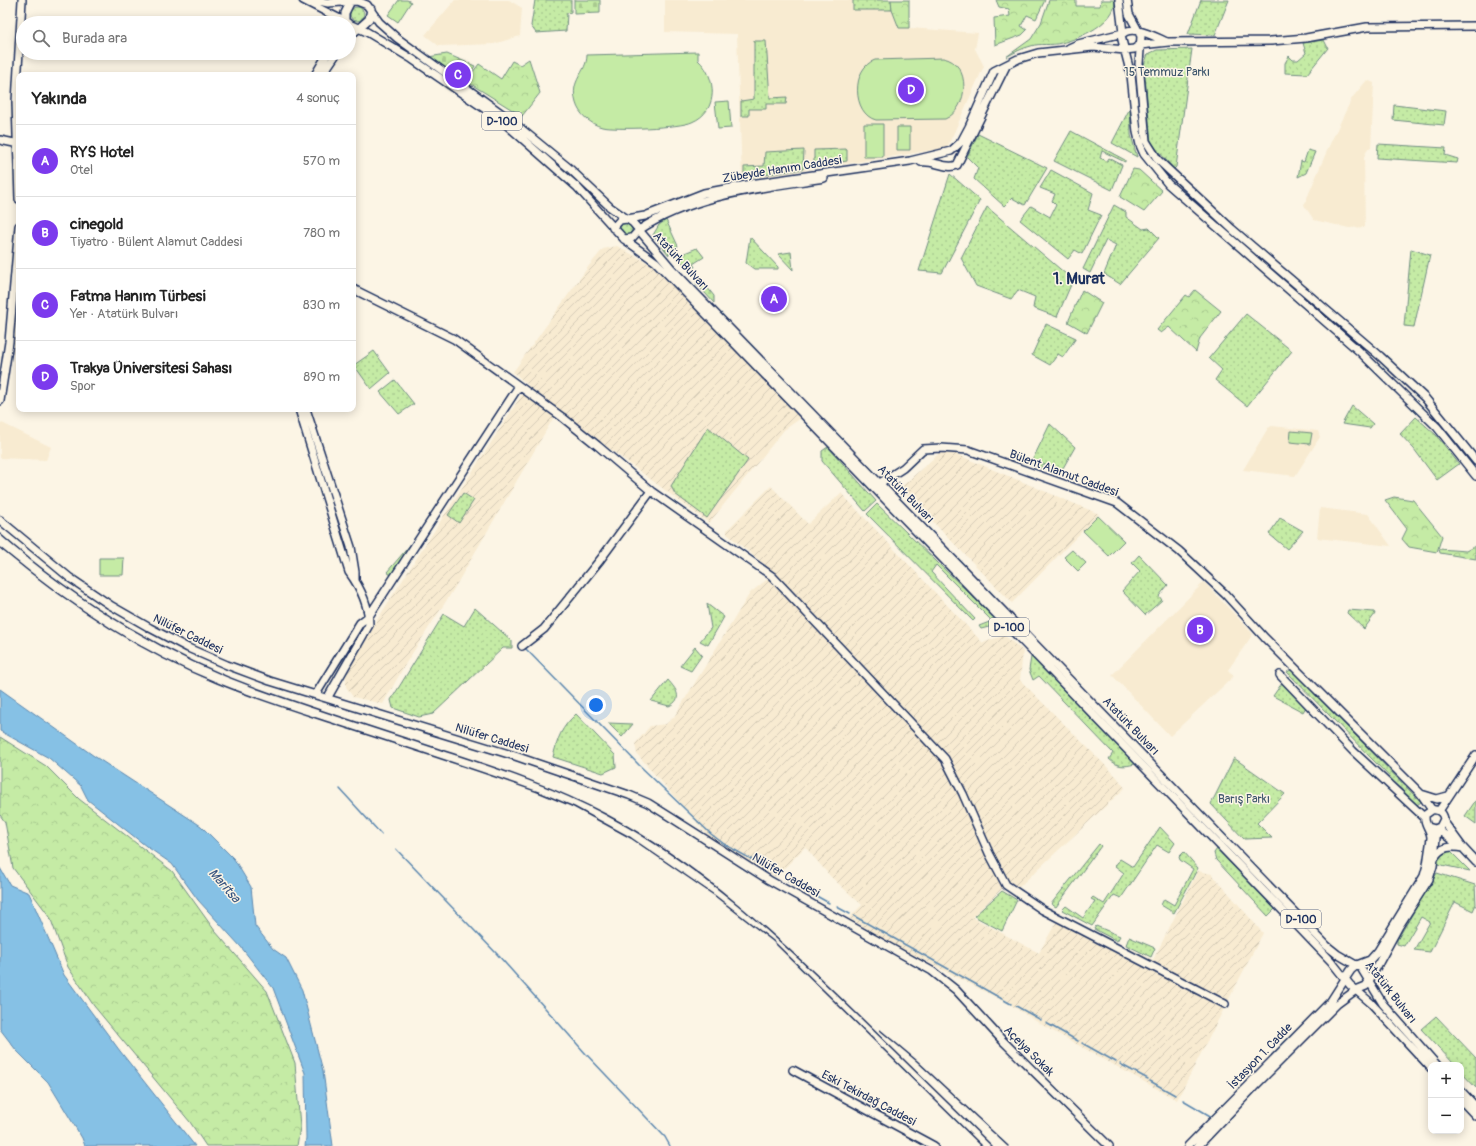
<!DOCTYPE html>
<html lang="tr">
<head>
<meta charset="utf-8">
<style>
	:root { --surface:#fff; --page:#f6f6f6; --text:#222; --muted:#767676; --line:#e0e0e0; --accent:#7c3aed }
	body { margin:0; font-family:Pangolin,sans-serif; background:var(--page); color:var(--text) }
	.controls { position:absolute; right:12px; bottom:12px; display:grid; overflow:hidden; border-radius:8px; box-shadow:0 2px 10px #0003 }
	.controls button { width:36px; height:36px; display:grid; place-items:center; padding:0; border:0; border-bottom:1px solid var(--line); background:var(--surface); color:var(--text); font:20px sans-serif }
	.you { position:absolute; left:596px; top:705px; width:14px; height:14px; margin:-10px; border:3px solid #fff; border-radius:50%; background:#1a73e8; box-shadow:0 0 0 6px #1a73e833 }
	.badge { display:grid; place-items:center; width:26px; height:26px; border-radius:50%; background:var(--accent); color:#fff; font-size:13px; font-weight:700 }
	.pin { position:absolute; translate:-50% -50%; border:2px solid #fff; box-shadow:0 1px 4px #0006 }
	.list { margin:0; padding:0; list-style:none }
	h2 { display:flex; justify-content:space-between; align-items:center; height:52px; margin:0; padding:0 16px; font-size:17px }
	h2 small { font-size:13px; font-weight:400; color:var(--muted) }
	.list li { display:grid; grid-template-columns:26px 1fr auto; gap:12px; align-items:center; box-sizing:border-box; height:72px; padding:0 16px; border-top:1px solid var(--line) }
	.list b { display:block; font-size:15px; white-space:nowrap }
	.list p { margin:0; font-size:13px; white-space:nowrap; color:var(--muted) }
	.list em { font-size:13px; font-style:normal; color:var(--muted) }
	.icon { flex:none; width:22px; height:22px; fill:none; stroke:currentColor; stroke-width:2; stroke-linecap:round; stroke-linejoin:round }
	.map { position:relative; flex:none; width:1476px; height:1146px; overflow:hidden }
	.search { position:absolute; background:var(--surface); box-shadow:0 2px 10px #0003; left:16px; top:16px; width:340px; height:44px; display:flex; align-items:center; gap:10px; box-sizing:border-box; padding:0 14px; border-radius:22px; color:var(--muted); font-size:15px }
	.panel { position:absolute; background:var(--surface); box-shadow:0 2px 10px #0003; left:16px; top:72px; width:340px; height:340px; border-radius:8px }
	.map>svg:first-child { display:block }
	.built { fill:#f8ebd1 }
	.industrial { fill:url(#industrial-furrows) }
	.green { fill:url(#green-dots); stroke:#708d82 }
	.forest { fill:url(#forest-crowns); stroke:#708d82 }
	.cemetery { fill:url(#cemetery-stones); stroke:#708d82 }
	.pitch { fill:#c5eba5; stroke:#708d82 }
	.water { fill:#86c1e5; stroke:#5b87af }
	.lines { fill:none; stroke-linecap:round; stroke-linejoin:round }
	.stream { stroke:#5b87af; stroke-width:1.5 }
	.secondary-casing { stroke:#1b2f5e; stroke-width:10 }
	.primary-casing { stroke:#1b2f5e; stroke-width:10 }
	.secondary { stroke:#fcf5e5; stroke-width:7 }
	.primary { stroke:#fcf5e5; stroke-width:7 }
	.rail { stroke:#1b2f5e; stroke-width:1.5 }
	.labels { text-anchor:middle; stroke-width:3; stroke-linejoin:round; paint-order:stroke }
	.shield { fill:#fcf5e5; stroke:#5e6a86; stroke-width:1 }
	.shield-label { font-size:11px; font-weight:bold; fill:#1b2f5e }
	.park-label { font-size:12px; fill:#3d556c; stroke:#fcf5e5 }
	.street-label { font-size:12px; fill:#1b2f5e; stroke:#fcf5e5 }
	.water-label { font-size:13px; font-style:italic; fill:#365480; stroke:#fcf5e5 }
	.district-label { font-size:16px; font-weight:bold; fill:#1b2f5e; stroke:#fcf5e5 }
</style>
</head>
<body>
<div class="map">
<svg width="1476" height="1146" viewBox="0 0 1476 1146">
	<defs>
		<pattern id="industrial-furrows" width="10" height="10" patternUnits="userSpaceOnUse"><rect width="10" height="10" fill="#f8ebd1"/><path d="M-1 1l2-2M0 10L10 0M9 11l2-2" fill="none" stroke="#d4cab6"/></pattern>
		<pattern id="green-dots" width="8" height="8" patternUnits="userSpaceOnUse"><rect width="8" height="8" fill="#c5eba5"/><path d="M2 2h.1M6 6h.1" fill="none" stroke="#a9ca90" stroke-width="1.8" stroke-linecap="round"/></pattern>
		<pattern id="forest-crowns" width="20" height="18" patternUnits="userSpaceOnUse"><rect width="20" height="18" fill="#c5eba5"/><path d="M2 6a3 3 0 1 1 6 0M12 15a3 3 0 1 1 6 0" fill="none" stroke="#a9ca90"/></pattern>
		<pattern id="cemetery-stones" width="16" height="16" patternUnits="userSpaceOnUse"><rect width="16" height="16" fill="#c5eba5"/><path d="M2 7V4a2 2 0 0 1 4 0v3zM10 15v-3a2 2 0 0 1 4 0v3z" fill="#a9ca90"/></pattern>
	</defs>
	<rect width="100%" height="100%" fill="#fcf5e5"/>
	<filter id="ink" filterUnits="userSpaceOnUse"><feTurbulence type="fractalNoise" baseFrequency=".025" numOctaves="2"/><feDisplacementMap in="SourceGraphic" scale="8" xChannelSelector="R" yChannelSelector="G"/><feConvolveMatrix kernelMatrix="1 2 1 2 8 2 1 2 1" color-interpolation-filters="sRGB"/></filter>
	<g filter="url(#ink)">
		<!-- built -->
		<path class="built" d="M455,0h54l13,8 -2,28 -26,8 -55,2 -14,-11z
			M665,0h241l4,28 68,5 -3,16 9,17 -37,82 -205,32 -5,-146 -72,-2z
			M1367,80l7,3 -3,65h-3l-4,9 1,70 -16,1 -35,-8 -10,-15 25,-59 23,-48z
			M0,422l51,25 -5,13 -46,-2z
			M1272,426l46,5 2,6 -25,39 -52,-6 25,-42z
			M1320,508l48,6 23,32 -74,-8z
			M1204,582l49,52 -25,36 6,6 -64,60 -58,-61z"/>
		<!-- industrial -->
		<path class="industrial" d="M617,246l40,22 144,150 -17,12 -75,93 -151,-113 -106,182 -46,71 -23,41 -30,-7 -7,-10v-15l31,-52 151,-235 -15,-13 75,-105 15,-18z
			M944,449l155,65 -87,89 -112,-115z
			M771,486l37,38 33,-31 142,150 21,-8 19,16 -3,29 97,97 8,11 -106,99 -16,1 -31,29 67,36 21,-38 93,45 45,-89 14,3 51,59 -86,167 -135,-75 -31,-20 -128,-66 -34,-21 13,-13 -32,-29 -25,-29 -29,30 -62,-35 -77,-88 -2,-10 15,-18 16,-2 8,-7 76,-124 25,-20 -48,-39v-4z"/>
		<!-- green -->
		<path class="green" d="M535,0h36v12l-4,1 -1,18 -30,2 -5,-7z
			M853,0h38l1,10h-39z
			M1201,0h28l-14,35 -27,-1z
			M350 14a7 7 0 1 1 14 0a7 7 0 1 1-14 0Z
			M1324,40l4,8 -21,26 -22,-1v-10l4,-7 4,4h5l8,-7 -3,-10z
			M754,41h12l4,57 17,-1 -1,7h-20v5h-17v7h-8v-15l13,-2z
			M1192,49l-16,118 -2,2 -23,-26 -7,-78 4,-11 9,-4z
			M1394,105l52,6 -2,14 -51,-5z
			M1130,108l1,27 6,22 -25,-14z
			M1071,131l54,29v2l-23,-11 -2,7 7,3 2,-3 13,7 -10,25 -58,-29z
			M978,134l69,34 -22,37 -13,-7 -8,8 -30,-27 4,-11 -11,-11z
			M1378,144l68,4 -1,7 13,4 -1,4 -80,-5z
			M847,149v12l-33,5v-16z
			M804,150l-1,19 -59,9v-11l20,-1 1,-14z
			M1308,150l7,2 -9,21 -8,4 3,-16 3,1z
			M1051,170l42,23 -5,17 13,5 -19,39 -7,-4 -7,9 -48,-39 11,-14 19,11 6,-12 -4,-4 3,-7 -15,-6z
			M950,174l30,26 -38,73 -23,-2z
			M1114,205l12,7v5l17,12 6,-1 10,10 -39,46 -16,-10 12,-29 -10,-5 -16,33 -7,-4z
			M987,207l86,73 -16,37 -24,-9 2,-11 -17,-7 -7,9 -35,-13 -15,-28z
			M666,220l12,26 -9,9 -16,-20 6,-10z
			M620 229a6 6 0 1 1 12 0a6 6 0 1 1-12 0Z
			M750,237l28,30v2h-24l-8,-6z
			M697,248l7,9 -11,7 2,3 -5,4 -13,-15z
			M1411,249l19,6 -16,72 -10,-1z
			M791,252l2,18 -15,-16z
			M703,282l11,14v7l-18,-20z
			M1246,314l46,37 -45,55 -32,-26 7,-10 -13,-12z
			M1046,324l30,14 -13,19 -5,-3 -8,11 -18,-10z
			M374,351l16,22 -19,16 -17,-24z
			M395,380l19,24 -15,10 -19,-22z
			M1352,406l21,18 -3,4 -28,-4z
			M1416,417l20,18 23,29 -22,16 -23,-31 -14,-15z
			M1050,424l25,23 -12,21 -6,1 -14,-5 -2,5 -10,-6z
			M708,427l40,33 -41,58 -32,-24 -4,-8z
			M828,447l48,54 -11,10 -43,-50v-10z
			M463,493l11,7 -15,23 -11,-8z
			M877,504l120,116v5l-16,4 -2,-3 13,-5 -56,-56 -5,7 44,47 -2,2 -106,-107z
			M1280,518l23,13 -16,18 -18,-15z
			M416,538l-24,38 -5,-4z
			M1139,555l29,30 -9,11 3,4 -17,15 -23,-24 18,-20 -8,-8z
			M707,604l17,13 -16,28 -8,-4 11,-13z
			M475,608l37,33v7h-9l-70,66 -14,3 -26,-9 -2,-8 53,-86 20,12z
			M1348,610l26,2 1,2 -11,15 -17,-16z
			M695,647l7,8 -11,16 -11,-5z
			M1031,657l104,107c-12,3 -17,3 -26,-5l4,-6 -74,-77 -6,4 -4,-10z
			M1291,670l130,132 -4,3 -130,-133z
			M668,680c8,9 16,19 1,26l-18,-5z
			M1282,683l24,24 -3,5 -30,-16z
			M576,714l39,41 1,12 -13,6 -50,-16c5,-20 8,-29 23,-43z
			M608,723l25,1 -11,13z
			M1234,758l51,36 -28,29 15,15 -28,1 -33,-35z
			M1476,800v24l-11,-8z
			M1160,827l15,16 -6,9 -12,-7 -36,53 -7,-3 -22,31 -30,-16 4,-4 17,12 12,-17 -4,-2 2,-2 11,7 20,-31 -9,-7 5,-7 13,8z
			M1099,844l2,2 -45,61 -5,-3z
			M1217,849l58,60 -7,7 -52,-56 -2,-7z
			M1450,851l20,20 -33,-7 2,-8z
			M1184,852l14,16 -24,45 -13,-8 3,-6 10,6 19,-36 -13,-9 -1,-3z
			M1437,873l38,12 1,19 -3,7 -18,-9 -25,50 -16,-2 16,-28 -9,-5 -17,29 -7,-2v-4z
			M1002,891l15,9 -15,31 -28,-15z
			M1096,926l24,10 -3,5 -23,-12z
			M1129,937l26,11 -4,9 -25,-12z
			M1436,1016l40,42v30l-15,-16v-7h-6l-34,-36z"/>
		<!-- forest -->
		<path class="forest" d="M891,0h18v28h-10l-7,-18z
			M996,0h49l-9,19 -9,-4 -6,11 6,4 -5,5 -27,10 -1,-27 16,-2 -1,-7 -10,-2z
			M1049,0h27v6h24l1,-6h14c2,22 -36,39 -54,43 -10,3 -21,0 -30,3 -9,2 -17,7 -25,11l25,-18 10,-16z
			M529,59l11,34 -18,23 -56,-35 13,-17 22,15 11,-18 8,4z
			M1133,169l6,1 23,21 -18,21 -24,-15z
			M1082,290l20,13 -15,30 -19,-11z
			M1195,290l26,21 -21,27 -4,14 -27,-25 -8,6 -4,-3 29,-35 3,2z
			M1394,497l19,3 29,36 -5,16 -28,-5 -7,-8 5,-10 -22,-29z
			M1475,546l1,13 -36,-6 -1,-4 27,2z
			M0,737l46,29 33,33 93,72 43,60 52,60 28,72 5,64 -3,19h-91l-16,-24 -96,-116 -26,-39 -18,-50 -37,-49 -8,-46 -5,-7z"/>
		<!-- cemetery -->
		<path class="cemetery" d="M574,0h26v13l-26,1z
			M447,54l28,12 -10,15 -37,-24z"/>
		<!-- pitch -->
		<path class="pitch" d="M399,0h8l4,2 -13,20 -10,-7z
			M698,52v8c19,17 21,51 -6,62 -12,6 -77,8 -90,5 -12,-3 -23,-13 -26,-24 -7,-24 11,-30 11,-48z
			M943,58c29,5 26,51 2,61l-69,1c-24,-6 -25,-52 -1,-60z
			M729,101l2,27 -13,1 -3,-27z
			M864,124h19v33h-19z
			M897,127h13v23h-13z
			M1291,431l21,2 -2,11 -20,-2z
			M1098,516l26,25 -15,15 -26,-25z
			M1072,550l14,13 -8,8 -14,-14z
			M99,558h25l-1,17h-24z"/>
		<!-- water -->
		<path class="water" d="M0,689l94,67 107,70 33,33 17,28 4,39 18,23 13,9 16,32 21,81 10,75h-28l1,-8 -1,-65 -32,-85 -32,-41 -43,-47 -26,-36 -26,-18 -58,-46 -7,-14 -32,-28 -49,-27z
			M0,868l10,17 19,8 35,82 56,76 75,95h-110l-3,-8 -34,-56 -32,-32 -16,-21z"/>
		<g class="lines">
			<!-- stream -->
			<path class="stream" d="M525,648l114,117 72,69 13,10 54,30
				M340,789l41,45
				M396,849l101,105 89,100 79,83 5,9
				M786,879l43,24
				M837,907l13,7
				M854,916l157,88
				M1016,1006l25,14
				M1046,1023l32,18
				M1082,1043l34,19
				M1120,1064l28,15
				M1150,1081l25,14
				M1183,1100l29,17"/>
			<!-- secondary casing -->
			<g class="secondary-casing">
				<path id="secondary" d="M1119,0l4,33
					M1127,0l2,14 12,22 -2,28 7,77 12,19 74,69 148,127 45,42 51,63
					M349,37l10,-9
					M1167,42c-12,-5 -38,-20 -46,-6l10,39 6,57 3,13 4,9 24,30 191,167 78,76 39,49
					M1069,48l9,-4 45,-11
					M315,75l13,-22
					M322,75l15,-22
					M0,140l19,4
					M921,162c13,-2 25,8 36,3l49,-99
					M19,199l-3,-97 6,-102
					M627,219l18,-3 59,-23 53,-10 153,-22 41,-10 10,-9 8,-15 25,-56 24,-12 20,-6 55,-6 32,3 9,-1 6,-4 29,-3 102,-1 35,-3 61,-11 109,-1
					M639,230c55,-36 122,-42 185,-52
					M353,289l101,50 108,78 36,29 53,45 121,85 173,183 18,35 26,59 17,32 37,25 182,94
					M0,401l9,-59 10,-116
					M299,409l50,163c11,15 20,33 20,53l-41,72
					M306,409l45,138 4,25v8
					M880,483l23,-15 20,-19 18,-1 27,2 149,53 62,48 46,43 40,44 156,156 11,16
					M0,520l70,58 40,27 40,23 38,20 39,17 43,16 245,75 114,39 19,8 27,17 94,60 163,91 24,19 47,51 106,105
					M522,646l22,-17 56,-69 51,-69
					M1280,675l73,76 72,67
					M316,694l44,-71 9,-7 150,-230
					M1421,794l16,5 11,-3
					M1439,811l37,-56
					M1444,822l19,26 13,14
					M1437,829l19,14
					M1435,857c6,-11 17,-11 28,-9
					M1357,965l13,-5 8,-9 46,-75 3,-11 4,-27c0,-9 -8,-14 -6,-23l7,-5c7,-1 11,3 12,9l-4,8 -5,2 -7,-2
					M1369,981l30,-55 30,-47 4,-13 4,-37
					M793,1070l141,76
					M1188,1146l143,-145 14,-22
					M1198,1146l56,-59 83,-83 19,-14"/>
			</g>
			<!-- primary casing -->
			<g class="primary-casing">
				<path id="primary" d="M303,0l45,23
					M315,0l13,3 29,-2 10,4 12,17 18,16 111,80 61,50 41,39 23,16 39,46 655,677 10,8 24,14 22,36 54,61
					M345,21v-8l6,-12
					M349,24l18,8 45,27 88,60 77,68 47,52 32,23 629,651 46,48 19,24 21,18 60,65
					M359,28l10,-9 2,-10
					M613,228l7,-8 7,-1
					M624,239l8,-1 7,-8
					M1345,979l6,-9 6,-5
					M1356,990l10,-4 3,-5
					M1461,1091l15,16
					M1461,1100l15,16"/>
			</g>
			<!-- secondary -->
			<use href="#secondary" class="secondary"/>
			<!-- primary -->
			<use href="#primary" class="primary"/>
			<!-- rail -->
			<path class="rail" d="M0,534c78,69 172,125 270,159 60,21 120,40 181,60 52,17 105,35 154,61 95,50 175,125 251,199 45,44 91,89 136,133
				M0,548c65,54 137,103 217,135 36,15 74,27 111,39 70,23 141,45 210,70l36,15 57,31 83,57 59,46 209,205
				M880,1030l37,31 91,85"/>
		</g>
	</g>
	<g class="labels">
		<!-- shield labels -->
		<g class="shield">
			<rect x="482" y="112" width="40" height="18" rx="3"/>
			<rect x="989" y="618" width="40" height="18" rx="3"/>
			<rect x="1281" y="910" width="40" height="18" rx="3"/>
		</g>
		<g class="shield-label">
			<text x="502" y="125">D-100</text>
			<text x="1009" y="631">D-100</text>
			<text x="1301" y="923">D-100</text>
		</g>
		<!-- park labels -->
		<g class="park-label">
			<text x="1167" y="76">15 Temmuz Parkı</text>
			<text x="1244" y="803">Barış Parkı</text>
		</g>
		<!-- street labels -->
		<g class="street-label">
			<text transform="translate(782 169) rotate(-9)" y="4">Zübeyde Hanım Caddesi</text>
			<text transform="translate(681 261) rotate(47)" y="4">Atatürk Bulvarı</text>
			<text transform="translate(1064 473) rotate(20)" y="4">Bülent Alamut Caddesi</text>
			<text transform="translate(906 494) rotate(46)" y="4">Atatürk Bulvarı</text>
			<text transform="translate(188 634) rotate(26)" y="4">Nilüfer Caddesi</text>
			<text transform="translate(1131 726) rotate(46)" y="4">Atatürk Bulvarı</text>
			<text transform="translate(492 738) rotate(17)" y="4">Nilüfer Caddesi</text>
			<text transform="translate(786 875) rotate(30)" y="4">Nilüfer Caddesi</text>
			<text transform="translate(1391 992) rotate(52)" y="4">Atatürk Bulvarı</text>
			<text transform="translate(1029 1051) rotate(45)" y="4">Açelya Sokak</text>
			<text transform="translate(1260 1056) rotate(-46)" y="4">İstasyon 1. Cadde</text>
			<text transform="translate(869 1098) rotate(28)" y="4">Eski Tekirdağ Caddesi</text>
		</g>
		<!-- water labels -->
		<g class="water-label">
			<text transform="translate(225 885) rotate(49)" y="5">Maritsa</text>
		</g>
		<!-- district labels -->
		<g class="district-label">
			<text x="1079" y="284">1. Murat</text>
		</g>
	</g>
</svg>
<div class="controls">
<button>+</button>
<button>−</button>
</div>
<div class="you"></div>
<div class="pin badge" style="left:774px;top:299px">A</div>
<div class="pin badge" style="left:1200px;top:630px">B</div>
<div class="pin badge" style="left:458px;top:75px">C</div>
<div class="pin badge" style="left:911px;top:90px">D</div>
<div class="search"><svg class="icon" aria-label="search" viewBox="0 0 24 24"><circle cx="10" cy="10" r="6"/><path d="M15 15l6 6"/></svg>Burada ara</div>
<section class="panel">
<h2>Yakında<small>4 sonuç</small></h2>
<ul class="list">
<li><span class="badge">A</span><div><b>RYS Hotel</b><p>Otel</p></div><em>570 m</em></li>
<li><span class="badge">B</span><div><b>cinegold</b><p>Tiyatro · Bülent Alamut Caddesi</p></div><em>780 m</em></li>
<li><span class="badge">C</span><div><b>Fatma Hanım Türbesi</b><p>Yer · Atatürk Bulvarı</p></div><em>830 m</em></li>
<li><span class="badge">D</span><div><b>Trakya Üniversitesi Sahası</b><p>Spor</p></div><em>890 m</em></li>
</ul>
</section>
</div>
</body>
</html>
